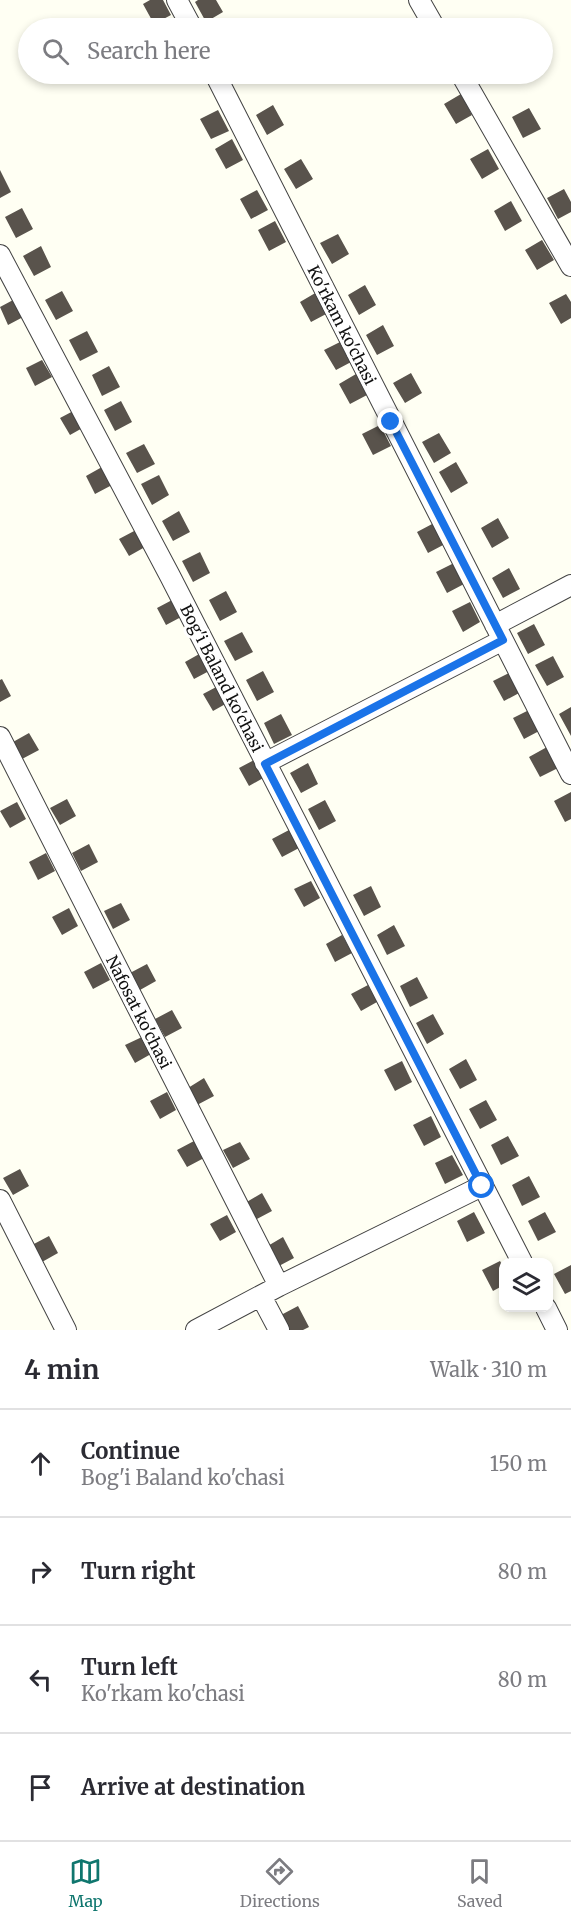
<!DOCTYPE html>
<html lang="en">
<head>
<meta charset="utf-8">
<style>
	:root { --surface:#fff; --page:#f2f2f3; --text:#2b2b33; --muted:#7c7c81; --line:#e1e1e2; --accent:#0f766e }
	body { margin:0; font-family:Merriweather,serif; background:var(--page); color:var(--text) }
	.controls { position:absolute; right:18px; bottom:18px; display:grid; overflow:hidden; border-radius:12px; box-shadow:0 3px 9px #0003 }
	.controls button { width:54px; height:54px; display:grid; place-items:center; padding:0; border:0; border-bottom:2px solid var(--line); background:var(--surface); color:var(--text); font:30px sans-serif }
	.stop { position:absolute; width:18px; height:18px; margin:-14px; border:4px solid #1a73e8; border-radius:50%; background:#fff }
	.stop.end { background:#1a73e8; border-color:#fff; box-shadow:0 2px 6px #0008 }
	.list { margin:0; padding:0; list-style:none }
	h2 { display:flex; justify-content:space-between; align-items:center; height:78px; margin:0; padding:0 24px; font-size:26px }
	h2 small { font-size:20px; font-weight:400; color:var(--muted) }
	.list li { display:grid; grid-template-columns:39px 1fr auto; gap:18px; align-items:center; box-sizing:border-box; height:108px; padding:0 24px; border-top:2px solid var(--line) }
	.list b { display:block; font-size:22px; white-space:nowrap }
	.list p { margin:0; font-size:20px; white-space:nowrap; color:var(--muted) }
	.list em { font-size:20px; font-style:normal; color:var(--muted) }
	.icon { flex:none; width:33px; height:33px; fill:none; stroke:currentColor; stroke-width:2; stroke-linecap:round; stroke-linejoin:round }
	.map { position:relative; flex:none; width:571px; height:1330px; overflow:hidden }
	.search { position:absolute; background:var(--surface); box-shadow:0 3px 9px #0003; left:18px; right:18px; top:18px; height:66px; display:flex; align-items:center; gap:15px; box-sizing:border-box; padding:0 21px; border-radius:33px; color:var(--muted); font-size:22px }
	.sheet { height:510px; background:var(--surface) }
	nav { display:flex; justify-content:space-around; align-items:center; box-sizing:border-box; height:84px; border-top:2px solid var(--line); background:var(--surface); font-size:16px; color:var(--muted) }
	nav a { display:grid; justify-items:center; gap:3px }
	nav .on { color:var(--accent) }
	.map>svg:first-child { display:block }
	.building { fill:#59534c }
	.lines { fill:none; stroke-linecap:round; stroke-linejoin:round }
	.street-casing { stroke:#434343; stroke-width:22 }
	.street { stroke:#fff; stroke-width:20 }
	.route { stroke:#1a73e8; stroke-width:8 }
	.labels { text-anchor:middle; stroke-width:6; stroke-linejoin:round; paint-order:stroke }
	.street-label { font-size:16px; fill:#101010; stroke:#fff }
</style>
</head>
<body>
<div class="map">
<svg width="571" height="1330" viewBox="0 0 571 1330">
	<rect width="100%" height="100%" fill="#fffff3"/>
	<!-- building -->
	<path class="building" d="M150,0h13l8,15 -17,9 -11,-20z
		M198,0h18l7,12 -17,10 -11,-20z
		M461,94l11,21 -16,9 -12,-20z
		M273,105l11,20 -17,10 -11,-20z
		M529,108l12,21 -18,9 -11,-21z
		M218,110l11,21 -18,8 -11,-20z
		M232,139l11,21 -17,9 -11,-20z
		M488,149l11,20 -17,10 -12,-20z
		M301,159l12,20 -17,10 -12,-20z
		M0,170l11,22 -11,6z
		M564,189l7,13v10l-13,7 -11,-21z
		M257,190l11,20 -17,9 -11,-20z
		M511,201l11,20 -17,10 -11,-20z
		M22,208l11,21 -17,9 -11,-21z
		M275,221l11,21 -17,9 -11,-21z
		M338,234l11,20 -17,10 -12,-21z
		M542,240l12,20 -17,10 -12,-20z
		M41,246l10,21 -17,9 -11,-20z
		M365,285l11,20 -17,10 -11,-20z
		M62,291l11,20 -17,9 -11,-20z
		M317,292l11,21 -17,9 -11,-20z
		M566,294l5,8v16l-10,6 -12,-21z
		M15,299l10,17 -17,9 -8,-18z
		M383,325l11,21 -17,9 -11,-20z
		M87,331l11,21 -18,9 -11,-21z
		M342,341l11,20 -17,9 -12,-20z
		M42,360l10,17 -17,9 -9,-18z
		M109,366l11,21 -18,9 -10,-21z
		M411,373l11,20 -17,10 -12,-20z
		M356,374l11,21 -17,9 -11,-20z
		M121,401l11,21 -17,9 -11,-21z
		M77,409l9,17 -16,9 -10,-17z
		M380,425l11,21 -18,9 -11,-21z
		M439,433l12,20 -17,10 -12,-21z
		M144,444l11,20 -18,9 -11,-20z
		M456,462l12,21 -17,10 -12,-21z
		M102,467l10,18 -17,9 -9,-18z
		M159,475l10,20 -17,10 -11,-21z
		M179,511l11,21 -17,9 -11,-20z
		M498,518l11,20 -17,10 -11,-20z
		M434,523l11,21 -17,9 -11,-21z
		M136,530l9,17 -16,9 -10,-17z
		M200,552l10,21 -17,9 -11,-21z
		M454,563l10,21 -17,9 -11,-21z
		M509,568l11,21 -17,9 -11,-20z
		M226,591l11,21 -17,9 -11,-21z
		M174,599l9,17 -17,9 -9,-17z
		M470,602l10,20 -17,10 -11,-21z
		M534,624l11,21 -17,9 -11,-21z
		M242,632l11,20 -18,9 -11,-20z
		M201,653l10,17 -17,9 -9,-17z
		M553,656l11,21 -17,9 -12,-21z
		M263,671l11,21 -17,9 -11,-21z
		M511,672l10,20 -17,9 -11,-20z
		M2,679l9,17 -11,6v-22z
		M220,685l9,17 -16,9 -10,-17z
		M571,707v29l-12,-22z
		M531,709l10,21 -17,9 -11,-21z
		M281,714l11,21 -18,9 -10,-21z
		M29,733l10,17 -17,9 -9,-17z
		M547,747l11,21 -18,9 -11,-20z
		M256,759l9,18 -16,9 -10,-18z
		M308,763l10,21 -17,9 -11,-20z
		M571,792v27l-6,3 -11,-21z
		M67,799l9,17 -16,9 -10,-17z
		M325,800l11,21 -17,9 -11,-21z
		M17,802l9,17 -16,9 -10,-17z
		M289,830l10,18 -17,9 -10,-18z
		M89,844l9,18 -17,9 -9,-18z
		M46,853l9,18 -17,9 -9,-18z
		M311,881l9,17 -16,9 -10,-18z
		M371,886l10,21 -17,9 -11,-21z
		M121,903l9,17 -17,9 -9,-18z
		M69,908l9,18 -16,9 -10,-18z
		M394,925l11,21 -18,9 -10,-20z
		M342,935l10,18 -17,9 -9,-18z
		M101,963l9,17 -17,9 -9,-17z
		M147,964l9,17 -16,9 -10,-17z
		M417,977l11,21 -18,9 -10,-21z
		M368,985l9,17 -16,9 -10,-17z
		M172,1010l10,18 -17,9 -10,-18z
		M433,1014l11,20 -17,10 -11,-21z
		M142,1037l9,17 -16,9 -10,-18z
		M466,1059l11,21 -17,9 -11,-20z
		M402,1061l10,21 -17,9 -11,-21z
		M204,1078l10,18 -17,9 -9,-17z
		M167,1092l9,18 -16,9 -10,-18z
		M486,1100l11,20 -17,9 -11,-20z
		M431,1116l10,21 -17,9 -11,-21z
		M508,1136l11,20 -18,9 -10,-20z
		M194,1141l10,17 -17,9 -10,-17z
		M240,1142l10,17 -17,9 -10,-18z
		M452,1155l11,20 -18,9 -10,-21z
		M20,1169l9,17 -16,9 -10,-17z
		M529,1176l11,21 -18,9 -10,-21z
		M262,1193l10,18 -17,9 -10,-17z
		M474,1212l11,21 -18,9 -10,-21z
		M545,1212l11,20 -18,9 -10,-20z
		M227,1215l9,17 -16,9 -10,-17z
		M49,1236l9,17 -16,9 -10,-17z
		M283,1237l11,21 -17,9 -11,-20z
		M500,1261l4,7v17l-11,6 -11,-21z
		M571,1265v26l-6,3 -11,-20z
		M298,1306l11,21 -6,3h-14l-8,-15z"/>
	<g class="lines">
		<!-- street casing -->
		<g class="street-casing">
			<path id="street" d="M177,0l15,28
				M419,0l16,28
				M215,74l356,700
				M461,74l110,192
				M0,255l170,321 352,686
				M495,625l76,-40
				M0,737l279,549
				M265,763l238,-123
				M0,1200l66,130
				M261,1296l18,34
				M546,1308l11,22
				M196,1330l83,-44 203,-100"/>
		</g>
		<!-- street -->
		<use href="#street" class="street"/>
	</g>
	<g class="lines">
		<!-- route -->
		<path class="route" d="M391,422l112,218 -238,124 217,422"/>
	</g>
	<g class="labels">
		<!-- street labels -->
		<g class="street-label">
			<text transform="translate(342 325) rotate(63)" y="6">Ko'rkam ko'chasi</text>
			<text transform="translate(222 678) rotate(63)" y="6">Bog'i Baland ko'chasi</text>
			<text transform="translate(139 1012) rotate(63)" y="6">Nafosat ko'chasi</text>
		</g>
	</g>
</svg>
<div class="controls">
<button><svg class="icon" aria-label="layers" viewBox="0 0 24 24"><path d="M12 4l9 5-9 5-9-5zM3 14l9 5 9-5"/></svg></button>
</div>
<div class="stop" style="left:482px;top:1186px"></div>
<div class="stop end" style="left:391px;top:422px"></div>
<div class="search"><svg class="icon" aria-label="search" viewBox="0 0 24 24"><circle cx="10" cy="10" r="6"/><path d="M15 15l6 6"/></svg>Search here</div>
</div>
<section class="sheet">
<h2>4 min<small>Walk · 310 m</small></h2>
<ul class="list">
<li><svg class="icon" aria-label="ahead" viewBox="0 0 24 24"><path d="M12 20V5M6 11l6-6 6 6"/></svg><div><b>Continue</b><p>Bog'i Baland ko'chasi</p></div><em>150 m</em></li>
<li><svg class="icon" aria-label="right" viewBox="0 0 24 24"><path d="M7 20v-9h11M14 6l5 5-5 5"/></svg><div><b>Turn right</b></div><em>80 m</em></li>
<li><svg class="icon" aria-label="left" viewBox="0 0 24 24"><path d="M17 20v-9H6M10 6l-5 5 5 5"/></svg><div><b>Turn left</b><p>Ko'rkam ko'chasi</p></div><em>80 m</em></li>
<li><svg class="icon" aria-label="arrive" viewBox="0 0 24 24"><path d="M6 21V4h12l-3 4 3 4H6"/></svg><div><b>Arrive at destination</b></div></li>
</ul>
</section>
<nav>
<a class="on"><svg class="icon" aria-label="map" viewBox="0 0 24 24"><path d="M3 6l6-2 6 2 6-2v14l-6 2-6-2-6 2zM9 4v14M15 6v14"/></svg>Map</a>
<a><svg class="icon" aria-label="directions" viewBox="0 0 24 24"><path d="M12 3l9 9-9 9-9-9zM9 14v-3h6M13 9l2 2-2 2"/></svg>Directions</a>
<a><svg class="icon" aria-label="saved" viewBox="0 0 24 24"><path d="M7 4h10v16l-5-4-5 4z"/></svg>Saved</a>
</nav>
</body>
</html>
